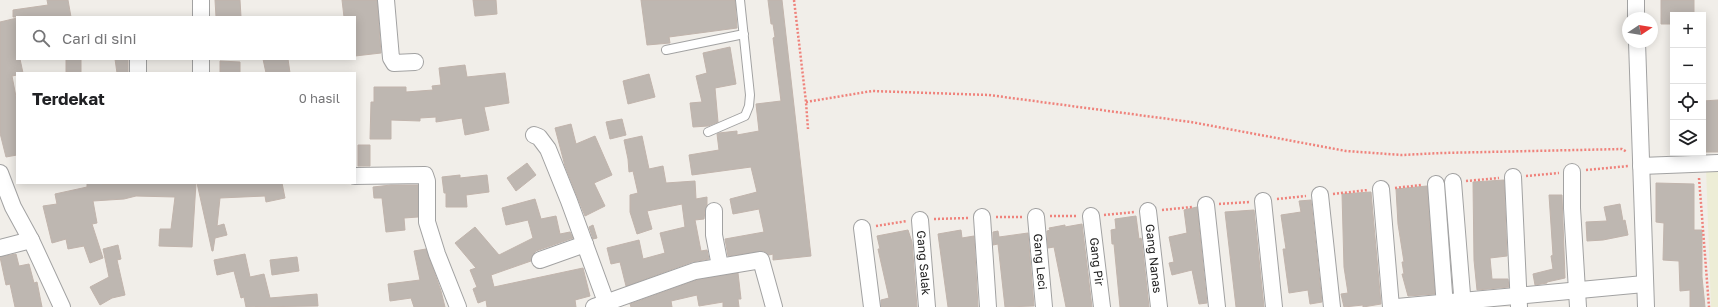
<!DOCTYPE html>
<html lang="id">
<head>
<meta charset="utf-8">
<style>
	:root { --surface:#fff; --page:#f6f6f6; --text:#202124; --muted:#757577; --line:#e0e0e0 }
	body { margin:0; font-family:"Golos Text",sans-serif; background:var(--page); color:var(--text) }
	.controls { position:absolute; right:12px; top:12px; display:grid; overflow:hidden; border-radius:0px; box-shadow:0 2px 10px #0003 }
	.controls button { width:36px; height:36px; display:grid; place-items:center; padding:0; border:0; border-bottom:1px solid var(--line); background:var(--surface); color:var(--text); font:20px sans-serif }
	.compass { position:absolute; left:1622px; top:12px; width:36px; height:36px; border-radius:50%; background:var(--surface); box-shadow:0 2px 10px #0003; rotate:78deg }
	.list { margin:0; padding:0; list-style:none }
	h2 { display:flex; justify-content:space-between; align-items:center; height:52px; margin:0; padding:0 16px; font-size:17px }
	h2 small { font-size:13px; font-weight:400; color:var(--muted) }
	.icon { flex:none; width:22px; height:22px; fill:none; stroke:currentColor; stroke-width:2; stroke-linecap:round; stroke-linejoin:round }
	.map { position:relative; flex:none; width:1718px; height:307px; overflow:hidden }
	.search { position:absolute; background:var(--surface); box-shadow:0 2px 10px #0003; left:16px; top:16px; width:340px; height:44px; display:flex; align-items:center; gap:10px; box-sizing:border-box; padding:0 14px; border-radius:0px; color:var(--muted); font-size:15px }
	.panel { position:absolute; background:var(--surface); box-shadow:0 2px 10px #0003; left:16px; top:72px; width:340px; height:112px; border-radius:0px }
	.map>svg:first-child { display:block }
	.farmland { fill:#ededd6 }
	.building { fill:#beb7b1; stroke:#c1b4ac }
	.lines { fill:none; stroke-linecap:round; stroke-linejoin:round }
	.lane-casing { stroke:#a2a2a2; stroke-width:10 }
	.street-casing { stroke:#a2a2a2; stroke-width:18 }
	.path { stroke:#ef827b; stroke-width:2.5; stroke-dasharray:2 2; stroke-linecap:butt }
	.lane { stroke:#fff; stroke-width:8 }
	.street { stroke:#fff; stroke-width:16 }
	.labels { text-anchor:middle; stroke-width:3; stroke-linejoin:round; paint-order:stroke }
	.street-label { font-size:12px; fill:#212121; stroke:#fff }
</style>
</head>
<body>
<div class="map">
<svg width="1718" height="307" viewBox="0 0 1718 307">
	<rect width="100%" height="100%" fill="#f1eee9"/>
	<!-- farmland -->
	<path class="farmland" d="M1718,167v140h-7l-5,-139z"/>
	<!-- building -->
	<path class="building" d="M47,0h21l3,17h-58v-7l35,-5z
		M215,0h25l1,17h-25z
		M342,0h35l4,53 -26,3v-39h-11z
		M473,0h23l1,14 -22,2z
		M641,0h94l2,28 -68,9 1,6 -23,2z
		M768,0h14l29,256 -38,4v-6l-4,1 -5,-4 -36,5 -3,-17 39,-7 -5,-23 -26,5 -3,-15 27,-7 -6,-25 -59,8 -3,-20 30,-5 -2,-16 2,-1 18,-2v4l22,-4 -3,-27 25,-3 -8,-63 2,-1 -2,-13h-2z
		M1661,0h33v15h-21v9h-12z
		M17,18v41h3l3,14h-6v2l-5,1 5,26v53l-11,2 -6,-24v-111z
		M730,47l6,37 -21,4 3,34 -10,4 -15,1 -3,-24 12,-1 -6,-26 11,-3 -4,-20z
		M66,59h15v14l-15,-1z
		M115,59h13v14h-11z
		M263,59h25l2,14h-24z
		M220,61l20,1v11h-20z
		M465,65l2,12 38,-4 4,30 -25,4 5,23 -24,5 -3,-17 -26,4v-5l-16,1v3l-29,-1v19h-21l1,-37h3v-15h32v5l27,-2 -1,-4 9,-1 -2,-17z
		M649,74l6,23 -27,7 -5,-23z
		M1718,100v52h-15v-51z
		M622,119l4,16 -16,4 -4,-17z
		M571,124l5,20 19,-8 17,39 -18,8 11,23 -20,10 -20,-50 -10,-38z
		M642,136l7,33 14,-3 3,17 29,-2 1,18 11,-2v8l-2,6 -1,8 -9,1 6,31 6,-1 2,9 -17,3 -66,24 -6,-24 -9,2 -4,-16 32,-8 4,19 22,-6 -5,-20 25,-6 -3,-23 -35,7 5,18 -15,5 -7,-22v-17l8,-2 -5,-22 -4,1 -1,-13 -4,-19z
		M358,145h12v21h-12z
		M527,163l9,12 -20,16 -9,-13z
		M460,175v3l27,-3 2,17 -23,3 1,12h-21v-14h-2l-2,-16z
		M1504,180l3,76 -17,2 2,21h16l1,8 -32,3 -3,-30 -1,-78z
		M87,183h15v1l94,-1 -4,64 -33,-1 1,-17h11l4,-32 -39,-1 -12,3 -31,2 4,22 -5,1 11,34 -13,5 -6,-17 -16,3 -2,-10 -14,4 -9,-37 14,-2 -2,-10 32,-7z
		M197,183h85l3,15 -19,4 -1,-6 -45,2 -3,28 7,-2 3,11 -12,3 -2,13h-1z
		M1656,183l38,1v46h8v47l3,30h-15v-17l-10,1 -1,-30 -16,-1 1,-37 -8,-1z
		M391,185h27v32l-14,1 1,12 -19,2 -4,-34h-8l-1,-11z
		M1427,186l8,108 -27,2 -6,-22h2l-2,-12h2l-6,-38 -2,-35z
		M1371,192l10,112 -18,3v-2l-19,2 -3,-13 7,-1 -4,-26 -2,-73z
		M1549,195h13l3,83 -18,4v1l-12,2 -2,-11 20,-5 -2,-13 2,-1z
		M535,199l6,20 15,-3 4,18 10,-2 3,6 -37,13 -3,3 -2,7 -40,14 3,12 89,-19 7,28 -15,4 1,7h-89l-1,-7 -8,3 -5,-14 4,-2 -7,-17 6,-2 -21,-25 20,-16 24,28 34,-17 -5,-18 -22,5 -4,-17z
		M1311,200l11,102 -12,2 -2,-14 -19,3 -6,-44h3l-5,-34 20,-3 -2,-11z
		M1620,204l3,17 2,-1 3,15 -25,5 -16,1 -1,-19 21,-1 -3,-14z
		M1197,207l10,96 -8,1 -7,-34 -20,5 -3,-12 5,-1 -5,-25 18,-4 -3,-23z
		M1254,210l10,97h-28l-11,-95z
		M1136,216l3,23 2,-1 1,5 7,64h-29l-6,-63h-2l-1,-14 5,-1 -1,-10z
		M1082,224l10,83h-26l-12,-60 -6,1 -1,-17 3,-1 -1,-2 16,-3v2z
		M593,225l4,13 -4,1 -4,-12z
		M908,230l4,12 5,65h-36v-7l8,-2 -11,-49h2l-3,-13z
		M961,230l1,8 12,-2 4,71h-30l-10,-73z
		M998,231l1,6 29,-4 6,73 -29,1 -7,-63 -5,1v-13z
		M118,245l3,14 -4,1 8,35 -13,3 -12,7 -10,-18 19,-10 -6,-28z
		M426,249l15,42 4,16h-31l-3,-9 -21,3 -2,-17 32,-4 -6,-29z
		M16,254l3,12 10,-2 5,19 3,-1 5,25h-27l-5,-23 -4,1 -6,-28z
		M245,254l5,23 14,-3 6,24 47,-4 1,12 -72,1 -2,-10 -3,1 -7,-27 -17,4 -3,-15z
		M297,257l2,14 -27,4 -2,-15z
		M738,273l3,26h-3l1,8h-16v-5l-24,4 -2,-11 -26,6 1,6h-41l-1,-3 67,-24z"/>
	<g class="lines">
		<!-- lane casing -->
		<g class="lane-casing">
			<path id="lane" d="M666,50l78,-16
				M708,132l37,-16 4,-10 1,-11 -10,-95"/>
		</g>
		<!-- street casing -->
		<g class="street-casing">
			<g id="street">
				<path d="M201,0v17"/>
				<path d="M386,0l5,58 3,5 21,-1"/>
				<path d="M1636,0v18"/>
				<path d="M1637,42l9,265"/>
				<path d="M138,59v14"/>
				<path d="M201,59v14"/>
				<path d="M534,135l5,2 9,12 21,52 37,101"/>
				<path d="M1641,166l77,-3"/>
				<path d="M1572,172v36l6,99"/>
				<path d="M0,173l13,34 18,33 31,67"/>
				<path d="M355,176l70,-1 2,6v41l10,32 21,53"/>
				<path d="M1513,177l6,130"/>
				<path d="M1453,182l10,125"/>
				<path d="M1436,184l9,123"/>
				<path d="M1381,189l10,118"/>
				<path d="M1320,195l12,112"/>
				<path d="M1263,201l11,106"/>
				<path d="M1206,205l11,102"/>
				<path d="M714,211v24l6,31"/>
				<path id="s1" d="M1148,211l11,96"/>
				<path id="s2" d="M1091,216l11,91"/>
				<path d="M982,217l6,90"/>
				<path id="s3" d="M1036,217l8,90"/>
				<path id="s4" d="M920,220l7,87"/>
				<path d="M862,228l10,79"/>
				<path d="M0,248l31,-8"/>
				<path d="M540,260l45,-16"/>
				<path d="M594,307l101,-36 66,-11 13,47"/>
				<path d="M1397,307l247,-23"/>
			</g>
		</g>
		<!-- path -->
		<path class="path" d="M794,0l12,102 2,27
			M806,102l66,-11 117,4 202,27 155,29 56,4 39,-2 181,-4 5,3
			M1586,170l43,-4
			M1526,176l33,-3
			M1699,178l10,129
			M1466,181l33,-3
			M1395,188l26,-3
			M1333,194l35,-4
			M1277,199l29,-3
			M1219,204l31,-2
			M1162,210l30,-3
			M1104,215l31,-3
			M1050,216h27
			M996,217h27
			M934,219l35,-1
			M876,226l31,-5"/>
		<!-- lane -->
		<use href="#lane" class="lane"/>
		<!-- street -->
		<use href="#street" class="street"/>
	</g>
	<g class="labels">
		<!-- street labels -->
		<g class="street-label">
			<text dy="4" stroke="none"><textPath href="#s1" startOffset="48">Gang Nanas</textPath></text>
			<text dy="4" stroke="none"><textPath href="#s2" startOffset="46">Gang Pir</textPath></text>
			<text dy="4" stroke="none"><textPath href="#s3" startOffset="45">Gang Leci</textPath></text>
			<text dy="4" stroke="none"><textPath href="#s4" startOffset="43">Gang Salak</textPath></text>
		</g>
	</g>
</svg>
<div class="controls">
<button>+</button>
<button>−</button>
<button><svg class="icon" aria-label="locate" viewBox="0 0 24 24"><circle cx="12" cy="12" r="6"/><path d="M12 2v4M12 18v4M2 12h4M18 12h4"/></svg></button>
<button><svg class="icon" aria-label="layers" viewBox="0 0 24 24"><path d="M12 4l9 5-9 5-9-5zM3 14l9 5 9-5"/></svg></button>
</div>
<svg class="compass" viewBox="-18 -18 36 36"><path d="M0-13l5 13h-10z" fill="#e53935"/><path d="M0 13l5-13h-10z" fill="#757577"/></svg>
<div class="search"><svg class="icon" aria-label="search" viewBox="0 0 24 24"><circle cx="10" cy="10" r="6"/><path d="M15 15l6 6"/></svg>Cari di sini</div>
<section class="panel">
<h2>Terdekat<small>0 hasil</small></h2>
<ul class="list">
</ul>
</section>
</div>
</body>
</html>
